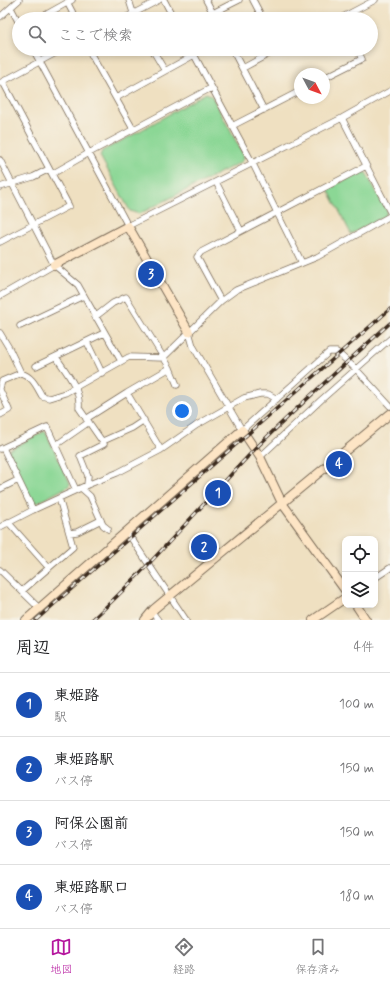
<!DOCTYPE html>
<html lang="ja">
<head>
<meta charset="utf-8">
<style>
	:root { --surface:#fff; --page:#f6f6f6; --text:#202124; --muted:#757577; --line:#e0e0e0; --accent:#b5179e }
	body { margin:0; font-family:Mynerve,"Klee One",sans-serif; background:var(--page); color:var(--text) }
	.controls { position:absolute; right:12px; bottom:12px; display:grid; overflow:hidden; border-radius:8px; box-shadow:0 2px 6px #0003 }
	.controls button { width:36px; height:36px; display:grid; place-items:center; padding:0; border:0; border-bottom:1px solid var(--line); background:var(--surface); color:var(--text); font:20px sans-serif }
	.compass { position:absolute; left:294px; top:68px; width:36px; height:36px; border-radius:50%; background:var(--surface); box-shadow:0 2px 6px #0003; rotate:131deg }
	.you { position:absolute; left:182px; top:411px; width:14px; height:14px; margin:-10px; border:3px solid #fff; border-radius:50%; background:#1a73e8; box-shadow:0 0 0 6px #1a73e833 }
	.badge { display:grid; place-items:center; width:26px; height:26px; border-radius:50%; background:var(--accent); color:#fff; font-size:13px; font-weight:700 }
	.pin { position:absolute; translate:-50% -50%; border:2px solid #fff; box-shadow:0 1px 4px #0006 }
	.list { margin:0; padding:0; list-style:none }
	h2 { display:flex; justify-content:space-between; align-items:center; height:52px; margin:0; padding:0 16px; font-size:17px }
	h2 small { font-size:13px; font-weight:400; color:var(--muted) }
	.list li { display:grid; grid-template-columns:26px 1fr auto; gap:12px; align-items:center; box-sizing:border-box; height:64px; padding:0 16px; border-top:1px solid var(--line) }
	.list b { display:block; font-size:15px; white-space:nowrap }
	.list p { margin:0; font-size:13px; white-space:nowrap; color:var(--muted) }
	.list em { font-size:13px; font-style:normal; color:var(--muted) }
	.icon { flex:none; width:22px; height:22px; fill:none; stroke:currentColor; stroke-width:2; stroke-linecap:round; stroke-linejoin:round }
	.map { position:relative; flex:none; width:390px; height:620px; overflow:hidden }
	.search { position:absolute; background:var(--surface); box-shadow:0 2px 6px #0003; left:12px; right:12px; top:12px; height:44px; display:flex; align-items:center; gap:10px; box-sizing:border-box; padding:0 14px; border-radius:22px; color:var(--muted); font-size:15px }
	.sheet { height:308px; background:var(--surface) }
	nav { display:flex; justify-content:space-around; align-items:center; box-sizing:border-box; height:56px; border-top:1px solid var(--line); background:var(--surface); font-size:11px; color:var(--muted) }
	nav a { display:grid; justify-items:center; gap:2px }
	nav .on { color:var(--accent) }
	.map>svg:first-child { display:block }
	.green { fill:#8bd795; stroke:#63805a }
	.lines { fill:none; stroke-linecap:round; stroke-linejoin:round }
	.street-casing { stroke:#7a6a57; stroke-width:7 }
	.secondary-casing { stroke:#7a6a57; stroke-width:10 }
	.street { stroke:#fff; stroke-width:5.5 }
	.secondary { stroke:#fde5c5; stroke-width:8 }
	.rail-casing { stroke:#3b2a1e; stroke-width:3.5 }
	.rail { stroke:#f7f3e8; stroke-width:2; stroke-dasharray:6; stroke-linecap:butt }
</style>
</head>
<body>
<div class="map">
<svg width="390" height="620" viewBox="0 0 390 620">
	<rect width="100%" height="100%" fill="#f7f3e8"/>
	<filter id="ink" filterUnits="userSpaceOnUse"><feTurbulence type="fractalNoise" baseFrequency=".025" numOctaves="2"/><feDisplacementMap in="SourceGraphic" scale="8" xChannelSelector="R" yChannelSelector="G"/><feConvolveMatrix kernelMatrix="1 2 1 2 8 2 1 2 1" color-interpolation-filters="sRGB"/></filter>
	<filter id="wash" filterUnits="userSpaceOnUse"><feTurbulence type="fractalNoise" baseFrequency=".012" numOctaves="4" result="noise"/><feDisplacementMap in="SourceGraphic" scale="16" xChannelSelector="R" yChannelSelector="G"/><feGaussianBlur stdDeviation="0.9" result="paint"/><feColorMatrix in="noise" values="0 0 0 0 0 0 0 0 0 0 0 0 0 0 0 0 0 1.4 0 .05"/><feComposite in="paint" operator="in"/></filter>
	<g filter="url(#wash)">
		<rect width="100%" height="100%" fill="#efe0c1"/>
		<!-- green -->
		<path class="green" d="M206,93l5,2 33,61 -1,5 -104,53 -9,-3 -30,-55 2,-5 29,-15z
			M363,171l3,2 21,38 -2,5 -34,18 -23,-45z
			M45,431l25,52 -1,3 -34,18h-3l-24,-51 1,-3z"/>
	</g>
	<g filter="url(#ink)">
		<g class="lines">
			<!-- street casing -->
			<g class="street-casing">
				<path id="street" d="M129,0l6,19
					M164,0l10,19
					M206,0l10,19
					M253,0l10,19
					M67,2l9,17
					M11,8l8,15
					M213,13l26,-13
					M0,17l19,-17
					M38,19l34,-19
					M123,19l36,-19
					M339,19l36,-19
					M33,49l95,177 214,-108 48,-27
					M88,49l45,80
					M152,49l13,22
					M191,49l62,115 49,99
					M232,49l32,61
					M243,68l35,-19
					M324,78l38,-19 -5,-10
					M0,83l63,-34
					M116,98l78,-43
					M342,118l48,94
					M232,126l68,-35
					M0,160l54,105 24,20 43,76
					M52,174l37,-21 122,-65
					M216,182l25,49
					M0,187l33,-10 16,-8
					M0,242l69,-36 -66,-124
					M0,296l54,-31
					M221,301l-24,-44 4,-5 165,-86
					M95,317l18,-14 13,-6 44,71 7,17
					M20,326l63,-30
					M189,332l4,14 49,84 87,-78h8l19,17 34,37
					M0,333l9,15 12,25
					M87,342l15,31
					M56,357c10,15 25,32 23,51l25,36 -24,12 8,20 -1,9
					M36,366l68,-33
					M0,388l2,-7 19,-8c12,4 15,13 21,23l7,2 16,-5 64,-36 34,1 58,-57 15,-11 81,-33 73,-41
					M0,390l9,20 -9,5
					M127,393l34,57
					M86,419l41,-26 43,-25
					M103,441l29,-13 12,-8
					M56,445l33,-23
					M3,448l30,62
					M0,449l47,-22 29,63
					M260,457l61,-57 69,-61
					M81,488l9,8 13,29 5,4
					M0,489l18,-9
					M8,522l41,46
					M0,527l33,-17 54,-25 30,-12 44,-23 36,-25 47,-27 16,-4h8l9,5
					M127,532l59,88
					M69,533l8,-1 24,-12
					M0,570l39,38
					M375,578l15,-10
					M22,591l51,-44 -14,-49
					M152,612l6,8"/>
			</g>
			<!-- secondary casing -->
			<g class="secondary-casing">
				<path id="secondary" d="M54,265l74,-39 61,106
					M356,605l10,15
					M26,620l216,-190 18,27 22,46 63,87
					M145,620l9,-11 236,-195
					M313,620l32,-22"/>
			</g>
			<!-- street -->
			<use href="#street" class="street"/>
			<!-- secondary -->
			<use href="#secondary" class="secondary"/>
			<!-- rail casing -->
			<g class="rail-casing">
				<path id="rail" d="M36,620l354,-311
					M92,620c59,-54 110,-116 165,-173 43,-43 88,-83 133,-124"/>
			</g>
			<!-- rail -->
			<use href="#rail" class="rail"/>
		</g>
	</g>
</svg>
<div class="controls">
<button><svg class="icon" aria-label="locate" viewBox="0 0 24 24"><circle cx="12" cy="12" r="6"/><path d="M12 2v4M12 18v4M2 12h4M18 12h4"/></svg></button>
<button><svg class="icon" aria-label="layers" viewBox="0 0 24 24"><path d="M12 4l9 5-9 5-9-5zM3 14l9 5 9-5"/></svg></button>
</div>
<svg class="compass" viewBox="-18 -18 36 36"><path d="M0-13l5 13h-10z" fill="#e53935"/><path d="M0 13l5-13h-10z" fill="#757577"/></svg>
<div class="you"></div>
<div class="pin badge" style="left:218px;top:493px;background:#1a4fb4">1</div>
<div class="pin badge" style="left:204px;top:547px;background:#1a4fb4">2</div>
<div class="pin badge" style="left:151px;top:274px;background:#1a4fb4">3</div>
<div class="pin badge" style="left:339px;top:464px;background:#1a4fb4">4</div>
<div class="search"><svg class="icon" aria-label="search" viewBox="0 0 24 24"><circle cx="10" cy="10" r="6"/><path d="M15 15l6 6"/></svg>ここで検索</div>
</div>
<section class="sheet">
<h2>周辺<small>4件</small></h2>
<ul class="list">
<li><span class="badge" style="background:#1a4fb4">1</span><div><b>東姫路</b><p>駅</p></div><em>100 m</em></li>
<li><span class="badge" style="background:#1a4fb4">2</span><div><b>東姫路駅</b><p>バス停</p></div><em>150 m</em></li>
<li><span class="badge" style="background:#1a4fb4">3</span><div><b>阿保公園前</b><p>バス停</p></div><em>150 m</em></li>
<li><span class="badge" style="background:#1a4fb4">4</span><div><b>東姫路駅口</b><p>バス停</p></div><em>180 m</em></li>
</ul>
</section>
<nav>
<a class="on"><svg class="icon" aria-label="map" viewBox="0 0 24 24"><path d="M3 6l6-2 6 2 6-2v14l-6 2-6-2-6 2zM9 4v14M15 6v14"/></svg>地図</a>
<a><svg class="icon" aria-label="directions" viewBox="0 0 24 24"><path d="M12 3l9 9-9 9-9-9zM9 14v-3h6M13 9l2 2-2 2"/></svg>経路</a>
<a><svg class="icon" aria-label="saved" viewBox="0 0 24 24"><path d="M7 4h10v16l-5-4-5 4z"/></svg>保存済み</a>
</nav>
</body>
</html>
